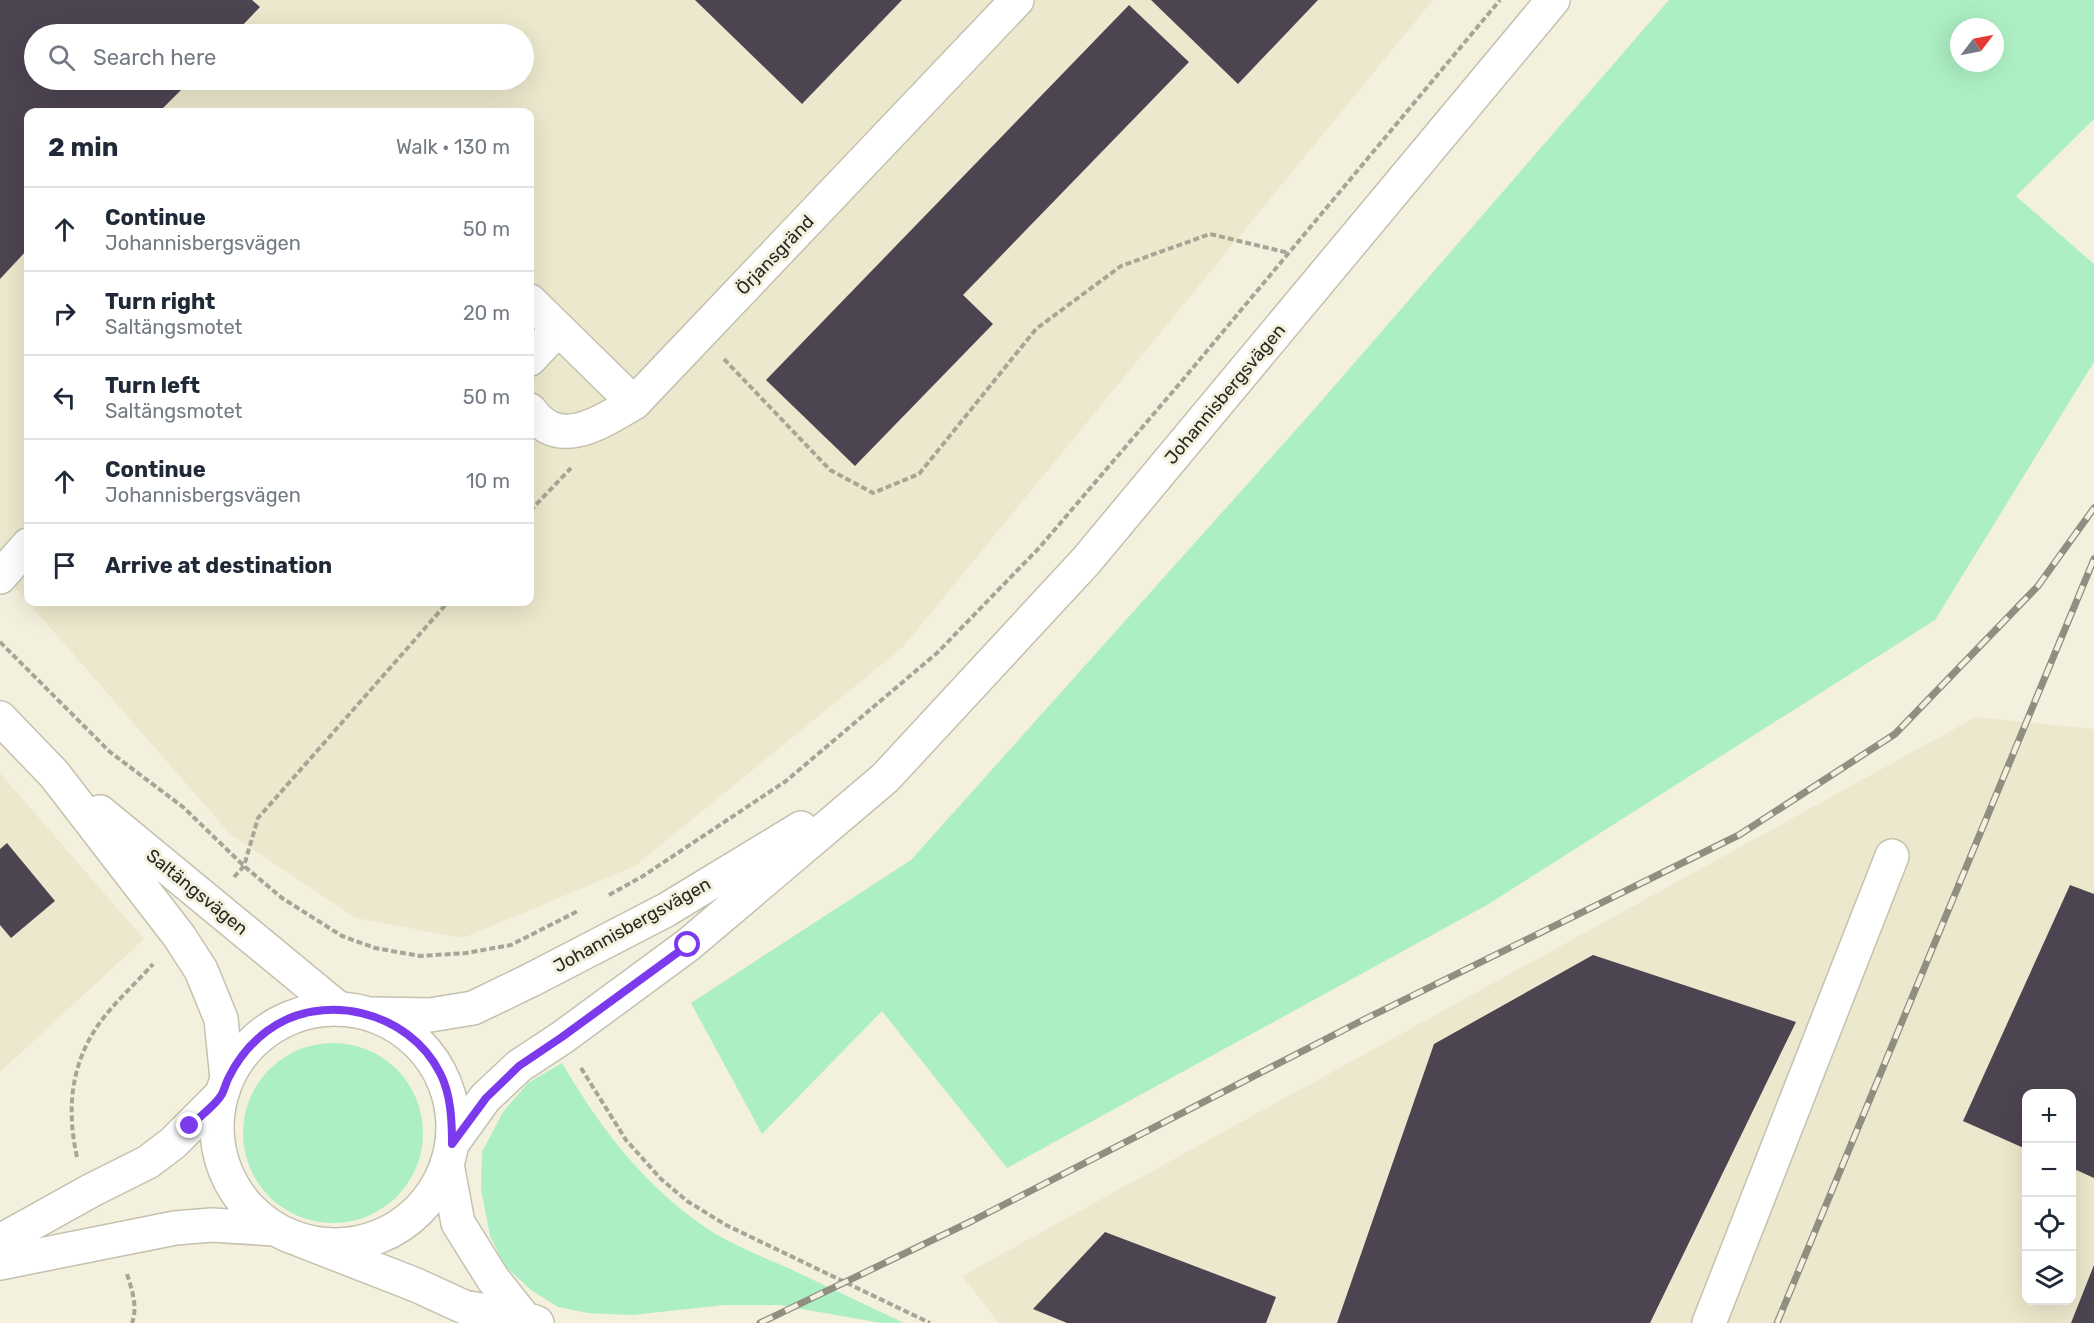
<!DOCTYPE html>
<html lang="en">
<head>
<meta charset="utf-8">
<style>
	:root { --surface:#fff; --page:#f2f2f3; --text:#1f2937; --muted:#747a83; --line:#e0e1e3 }
	body { margin:0; font-family:Rubik,sans-serif; background:var(--page); color:var(--text) }
	.controls { position:absolute; right:18px; bottom:18px; display:grid; overflow:hidden; border-radius:12px; box-shadow:0 6px 24px #0002 }
	.controls button { width:54px; height:54px; display:grid; place-items:center; padding:0; border:0; border-bottom:2px solid var(--line); background:var(--surface); color:var(--text); font:30px sans-serif }
	.compass { position:absolute; left:1950px; top:18px; width:54px; height:54px; border-radius:50%; background:var(--surface); box-shadow:0 6px 24px #0002; rotate:58deg }
	.stop { position:absolute; width:18px; height:18px; margin:-14px; border:4px solid #7c3aed; border-radius:50%; background:#fff }
	.stop.end { background:#7c3aed; border-color:#fff; box-shadow:0 2px 6px #0008 }
	.list { margin:0; padding:0; list-style:none }
	h2 { display:flex; justify-content:space-between; align-items:center; height:78px; margin:0; padding:0 24px; font-size:26px }
	h2 small { font-size:20px; font-weight:400; color:var(--muted) }
	.list li { display:grid; grid-template-columns:39px 1fr auto; gap:18px; align-items:center; box-sizing:border-box; height:84px; padding:0 24px; border-top:2px solid var(--line) }
	.list b { display:block; font-size:22px; white-space:nowrap }
	.list p { margin:0; font-size:20px; white-space:nowrap; color:var(--muted) }
	.list em { font-size:20px; font-style:normal; color:var(--muted) }
	.icon { flex:none; width:33px; height:33px; fill:none; stroke:currentColor; stroke-width:2; stroke-linecap:round; stroke-linejoin:round }
	.map { position:relative; flex:none; width:2094px; height:1323px; overflow:hidden }
	.search { position:absolute; background:var(--surface); box-shadow:0 6px 24px #0002; left:24px; top:24px; width:510px; height:66px; display:flex; align-items:center; gap:15px; box-sizing:border-box; padding:0 21px; border-radius:33px; color:var(--muted); font-size:22px }
	.panel { position:absolute; background:var(--surface); box-shadow:0 6px 24px #0002; left:24px; top:108px; width:510px; height:498px; border-radius:12px }
	.map>svg:first-child { display:block }
	.built { fill:#ece8cd; fill-rule:evenodd }
	.green { fill:#adefc4; fill-rule:evenodd }
	.building { fill:#4d4451 }
	.lines { fill:none; stroke-linecap:round; stroke-linejoin:round }
	.minor-casing { stroke:#c4c1af; stroke-width:36 }
	.major-casing { stroke:#c4c1af; stroke-width:36 }
	.path { stroke:#a7a596; stroke-width:4; stroke-dasharray:6 3; stroke-linecap:butt }
	.minor { stroke:#fff; stroke-width:33 }
	.major { stroke:#fff; stroke-width:33 }
	.rail-casing { stroke:#908e81; stroke-width:7 }
	.rail { stroke:#f3f0dd; stroke-width:4.5; stroke-dasharray:14; stroke-linecap:butt }
	.route { stroke:#7c3aed; stroke-width:8 }
	.labels { text-anchor:middle; stroke-width:6; stroke-linejoin:round; paint-order:stroke }
	.street-label { font-size:18px; fill:#292821; stroke:#f3f0dd }
</style>
</head>
<body>
<div class="map">
<svg width="2094" height="1323" viewBox="0 0 2094 1323">
	<rect width="100%" height="100%" fill="#f3f0dd"/>
	<!-- built -->
	<path class="built" d="M0,0h1433l-530,647 -268,219 -172,72 -107,-20 -126,-84 -230,-264zM34,34h490v46h-490zM28,112h502v490h-502z
		M1976,717l118,12v594h-1095l-37,-47zM2026,1094h46v206h-46z
		M0,773l144,166 -144,133z"/>
	<!-- green -->
	<path class="green" d="M1669,0h425v119l-78,77 78,68v98l-159,258 -448,285 -480,263 -125,-157 -120,123 -71,-131 220,-143 400,-447zM1959,27h36v36h-36z
		M243 1133a90 90 0 1 1 180 0a90 90 0 1 1-180 0Z
		M562,1063c37,63 80,120 140,162 23,17 59,31 86,43 39,18 77,37 116,55h-22l-103,-18h-54l-93,10 -44,-2 -30,-6 -27,-17 -26,-24 -15,-30 -9,-47 1,-37 21,-40 25,-29z"/>
	<!-- building -->
	<path class="building" d="M0,0h252l8,7 -26,27h-200v46h157l-32,32h-131v137l-28,30z
		M695,0h207l-100,104z
		M1151,0h167l-80,84z
		M1129,5l60,57 -226,233 30,29 -138,142 -89,-86z
		M7,843l48,58 -44,37 -11,-13v-76z
		M2070,885l24,9v284l-22,-10v-74h-46v55l-63,-28z
		M1593,955l203,67 -146,301h-313l97,-279z
		M1105,1232l171,65 -10,26h-199l-34,-14z
		M2094,1265v58h-23z"/>
	<g class="lines">
		<!-- minor casing -->
		<g class="minor-casing">
			<path id="minor" d="M530,301l104,102 383,-403
				M530,359l28,-30
				M530,410c29,42 71,12 104,-7
				M0,577l28,-32
				M0,718l54,56 125,162 22,34 20,49 6,60
				M100,812l239,197
				M447,1164l11,59 35,56 31,39
				M303,1241l113,44 48,22 60,11 13,5
				M1709,1323l183,-467"/>
		</g>
		<!-- major casing -->
		<g class="major-casing">
			<path id="major" d="M217 1127a118 118 0 1 1 236 0a118 118 0 1 1-236 0Z
				M374,1014l56,1 43,-7 58,-28 135,-70 135,-82
				M452,1144l33,-46 34,-32 44,-29 125,-92 197,-167 201,-217 467,-561
				M0,1241l92,-51 56,-28 25,-19 49,-49
				M0,1263l175,-35 37,-3 62,4"/>
		</g>
		<!-- path -->
		<path class="path" d="M724,359l106,111 43,23 46,-19 117,-145 85,-63 89,-32 79,19
			M530,511l41,-43
			M0,642l110,110 73,55 61,59 38,32 60,38 33,12 45,8 46,-3 45,-8 67,-34
			M234,877l10,-11 14,-48 190,-216
			M609,895l34,-19 143,-95 151,-128 102,-105 142,-166 319,-382
			M581,1068l45,72 35,39 26,22 39,24 204,98
			M77,1157c-11,-49 -6,-95 24,-136 15,-20 35,-38 52,-57
			M127,1274c5,16 11,33 5,49"/>
		<!-- minor -->
		<use href="#minor" class="minor"/>
		<!-- major -->
		<use href="#major" class="major"/>
		<!-- rail casing -->
		<g class="rail-casing">
			<path id="rail" d="M760,1323l212,-102 391,-201 376,-185 156,-101 143,-148 56,-78
				M1777,1323l317,-764"/>
		</g>
		<!-- rail -->
		<use href="#rail" class="rail"/>
	</g>
	<g class="lines">
		<!-- route -->
		<path class="route" d="M190,1126c10,-10 26,-21 32,-32 3,-6 4,-12 7,-17 9,-18 22,-34 38,-46 55,-41 142,-20 173,42 11,21 12,48 12,71l34,-46 33,-32 43,-29 126,-92"/>
	</g>
	<g class="labels">
		<!-- street labels -->
		<g class="street-label">
			<text transform="translate(775 255) rotate(-46)" y="6">Örjansgränd</text>
			<text transform="translate(1225 394) rotate(-50)" y="6">Johannisbergsvägen</text>
			<text transform="translate(197 892) rotate(39)" y="6">Saltängsvägen</text>
			<text transform="translate(632 925) rotate(-29)" y="6">Johannisbergsvägen</text>
		</g>
	</g>
</svg>
<div class="controls">
<button>+</button>
<button>−</button>
<button><svg class="icon" aria-label="locate" viewBox="0 0 24 24"><circle cx="12" cy="12" r="6"/><path d="M12 2v4M12 18v4M2 12h4M18 12h4"/></svg></button>
<button><svg class="icon" aria-label="layers" viewBox="0 0 24 24"><path d="M12 4l9 5-9 5-9-5zM3 14l9 5 9-5"/></svg></button>
</div>
<svg class="compass" viewBox="-18 -18 36 36"><path d="M0-13l5 13h-10z" fill="#e53935"/><path d="M0 13l5-13h-10z" fill="#747a83"/></svg>
<div class="stop" style="left:688px;top:945px"></div>
<div class="stop end" style="left:190px;top:1126px"></div>
<div class="search"><svg class="icon" aria-label="search" viewBox="0 0 24 24"><circle cx="10" cy="10" r="6"/><path d="M15 15l6 6"/></svg>Search here</div>
<section class="panel">
<h2>2 min<small>Walk · 130 m</small></h2>
<ul class="list">
<li><svg class="icon" aria-label="ahead" viewBox="0 0 24 24"><path d="M12 20V5M6 11l6-6 6 6"/></svg><div><b>Continue</b><p>Johannisbergsvägen</p></div><em>50 m</em></li>
<li><svg class="icon" aria-label="right" viewBox="0 0 24 24"><path d="M7 20v-9h11M14 6l5 5-5 5"/></svg><div><b>Turn right</b><p>Saltängsmotet</p></div><em>20 m</em></li>
<li><svg class="icon" aria-label="left" viewBox="0 0 24 24"><path d="M17 20v-9H6M10 6l-5 5 5 5"/></svg><div><b>Turn left</b><p>Saltängsmotet</p></div><em>50 m</em></li>
<li><svg class="icon" aria-label="ahead" viewBox="0 0 24 24"><path d="M12 20V5M6 11l6-6 6 6"/></svg><div><b>Continue</b><p>Johannisbergsvägen</p></div><em>10 m</em></li>
<li><svg class="icon" aria-label="arrive" viewBox="0 0 24 24"><path d="M6 21V4h12l-3 4 3 4H6"/></svg><div><b>Arrive at destination</b></div></li>
</ul>
</section>
</div>
</body>
</html>
